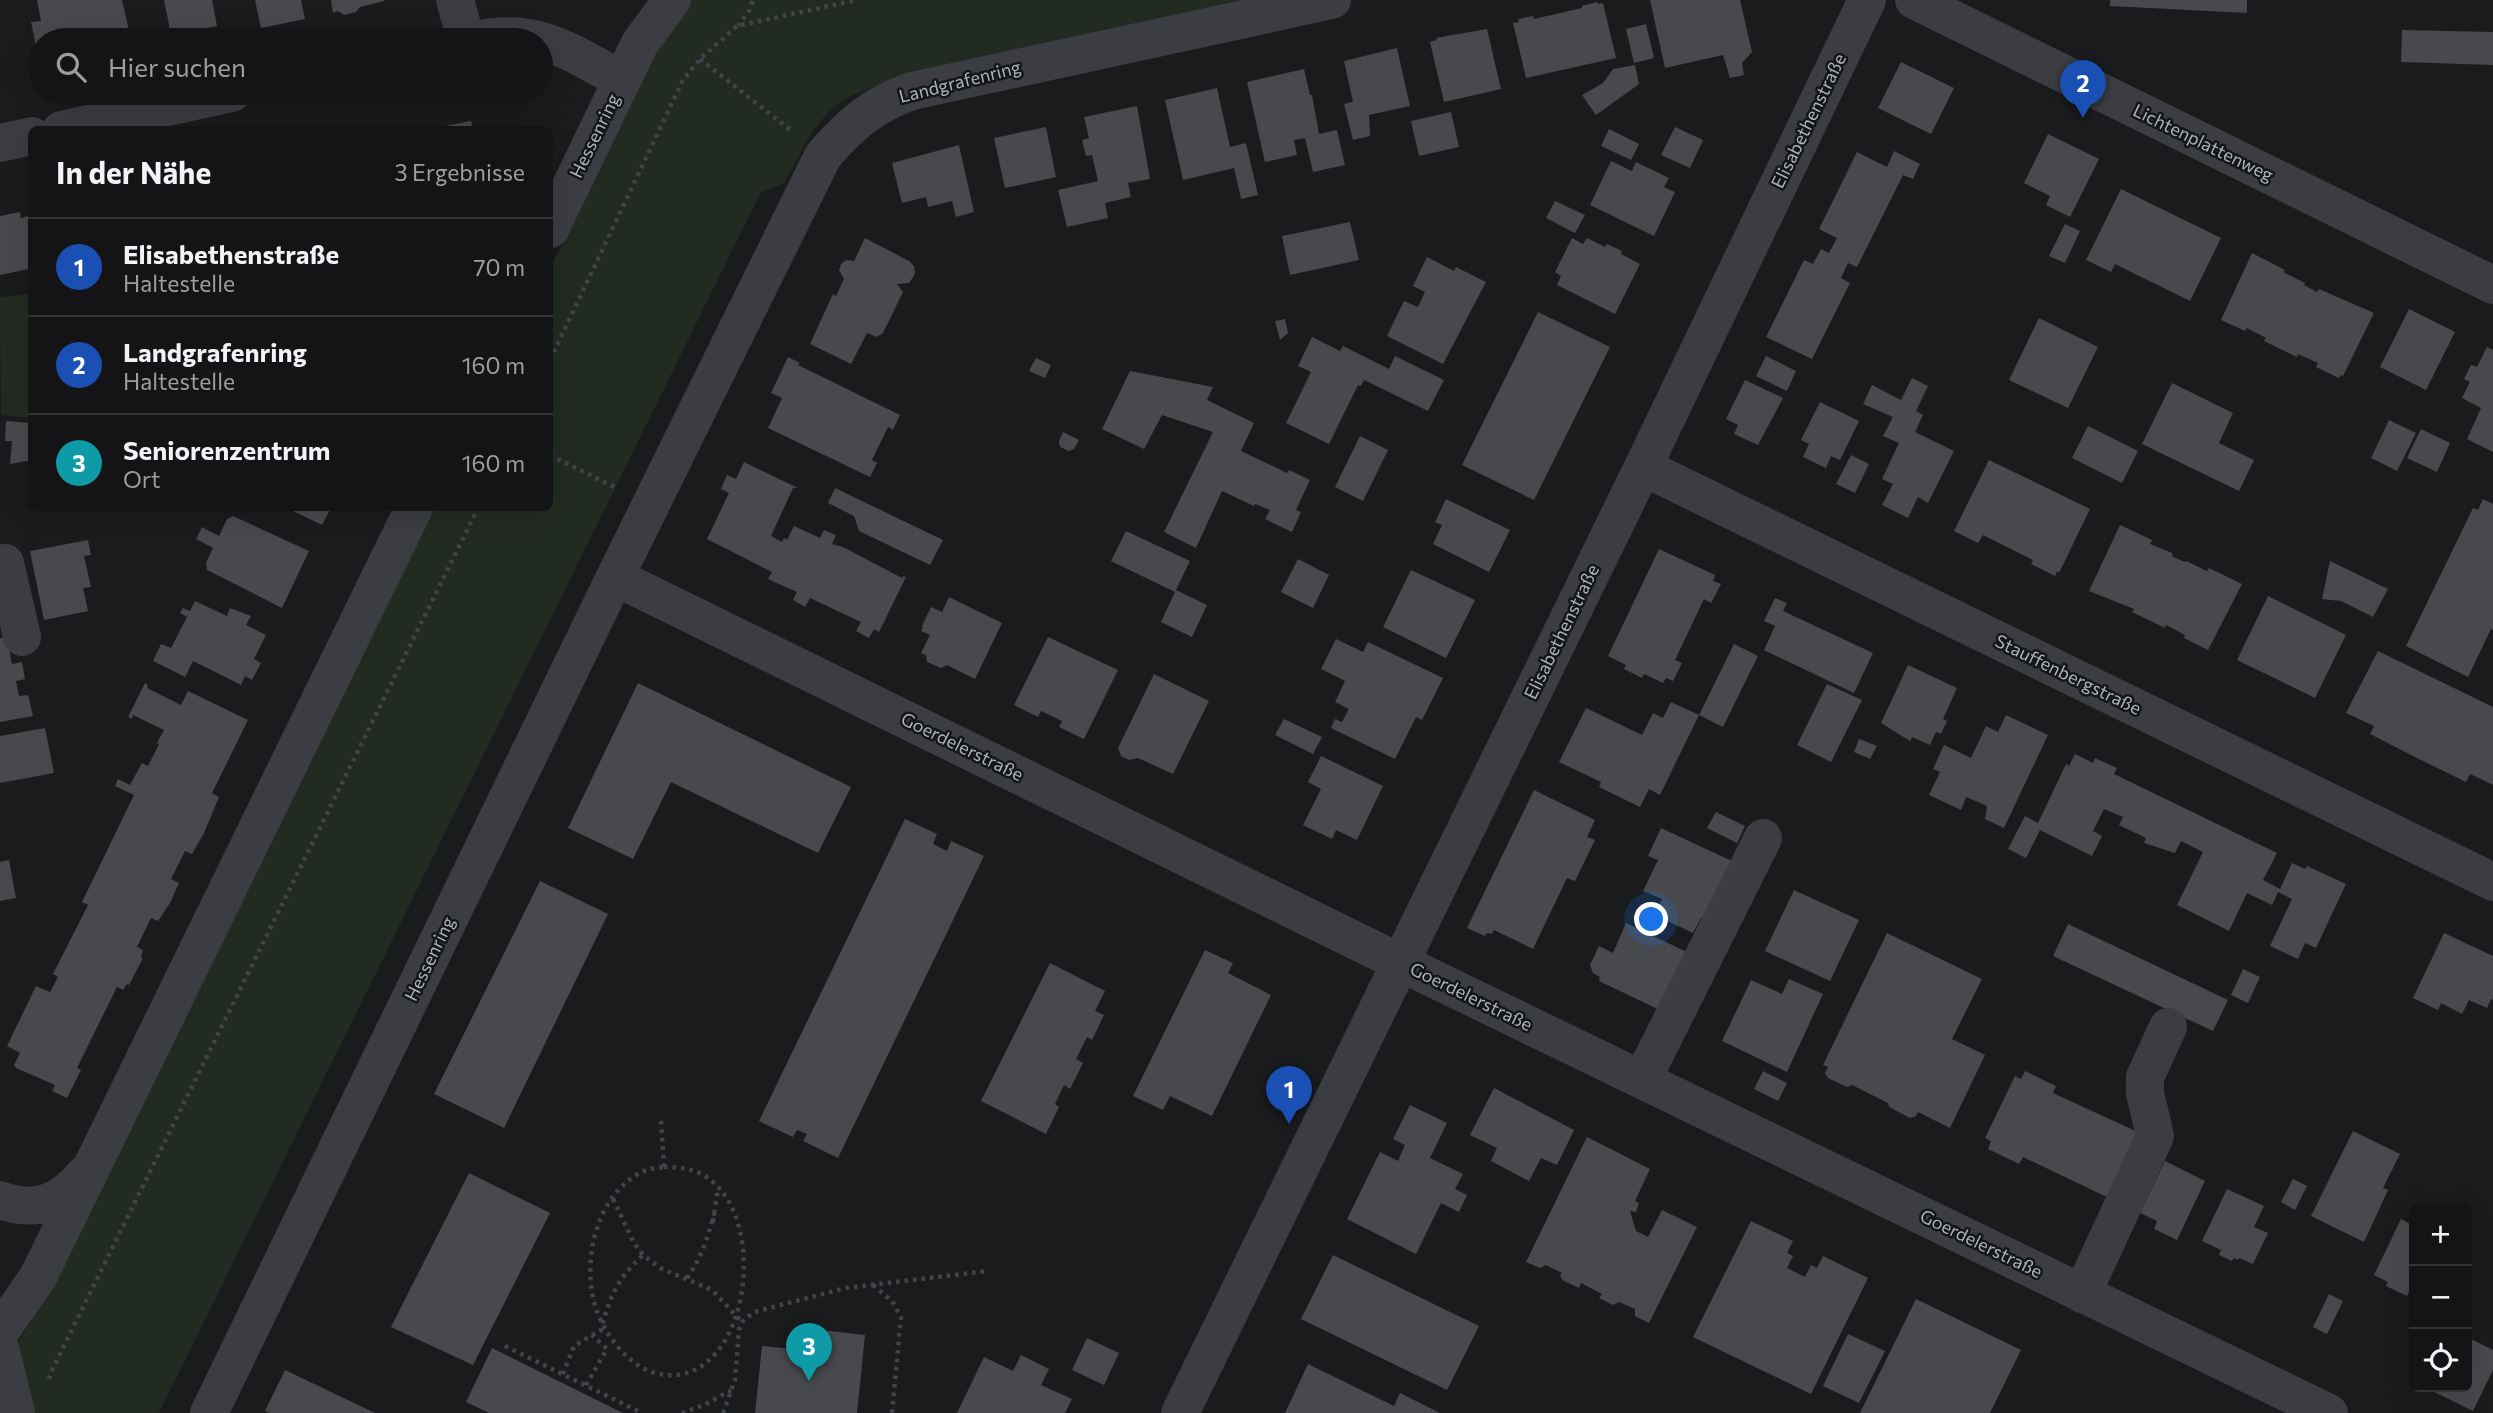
<!DOCTYPE html>
<html lang="de">
<head>
<meta charset="utf-8">
<style>
	:root { --surface:#141416; --page:#1d1d1f; --text:#f1f3f6; --muted:#9d9ea1; --line:#333335; --accent:#0b8043 }
	body { margin:0; font-family:Commissioner,sans-serif; background:var(--page); color:var(--text) }
	.controls { position:absolute; right:21px; bottom:21px; display:grid; overflow:hidden; border-radius:10px; box-shadow:0 7px 28px #0002 }
	.controls button { width:63px; height:63px; display:grid; place-items:center; padding:0; border:0; border-bottom:2px solid var(--line); background:var(--surface); color:var(--text); font:35px sans-serif }
	.you { position:absolute; left:1652px; top:920px; width:24px; height:24px; margin:-18px; border:5px solid #fff; border-radius:50%; background:#1a73e8; box-shadow:0 0 0 10px #1a73e833 }
	.badge { display:grid; place-items:center; width:46px; height:46px; border-radius:50%; background:var(--accent); color:#fff; font-size:23px; font-weight:700 }
	.pin { position:absolute; translate:-50% -58px; filter:drop-shadow(0 2px 4px #0008) }
	.pin::after { content:''; position:absolute; top:37px; width:24px; height:21px; background:inherit; clip-path:polygon(0 0,100% 0,50% 100%) }
	.list { margin:0; padding:0; list-style:none }
	h2 { display:flex; justify-content:space-between; align-items:center; height:91px; margin:0; padding:0 28px; font-size:30px }
	h2 small { font-size:23px; font-weight:400; color:var(--muted) }
	.list li { display:grid; grid-template-columns:46px 1fr auto; gap:21px; align-items:center; box-sizing:border-box; height:98px; padding:0 28px; border-top:2px solid var(--line) }
	.list b { display:block; font-size:26px; white-space:nowrap }
	.list p { margin:0; font-size:23px; white-space:nowrap; color:var(--muted) }
	.list em { font-size:23px; font-style:normal; color:var(--muted) }
	.icon { flex:none; width:38px; height:38px; fill:none; stroke:currentColor; stroke-width:2; stroke-linecap:round; stroke-linejoin:round }
	.map { position:relative; flex:none; width:2493px; height:1413px; overflow:hidden }
	.search { position:absolute; background:var(--surface); box-shadow:0 7px 28px #0002; left:28px; top:28px; width:525px; height:77px; display:flex; align-items:center; gap:18px; box-sizing:border-box; padding:0 24px; border-radius:38px; color:var(--muted); font-size:26px }
	.panel { position:absolute; background:var(--surface); box-shadow:0 7px 28px #0002; left:28px; top:126px; width:525px; height:385px; border-radius:10px }
	.map>svg:first-child { display:block }
	.green { fill:#222b22 }
	.building { fill:#47494c }
	.lines { fill:none; stroke-linecap:round; stroke-linejoin:round }
	.path { stroke:#414549; stroke-width:4.5; stroke-dasharray:3.5 5; stroke-linecap:butt }
	.minor { stroke:#3b3d42; stroke-width:38 }
	.labels { text-anchor:middle; stroke-width:5; stroke-linejoin:round; paint-order:stroke }
	.street-label { font-size:18px; fill:#adb5bc; stroke:#151618 }
</style>
</head>
<body>
<div class="map">
<svg width="2493" height="1413" viewBox="0 0 2493 1413">
	<rect width="100%" height="100%" fill="#1a1b1d"/>
	<!-- green -->
	<path class="green" d="M692,0h558l-350,77c-17,7 -35,12 -51,20 -31,16 -49,56 -64,86l-24,9 -602,1221h-159l15,-66 25,-42 392,-797h118v-239l114,-232z
		M31,294v124l-30,-3 -1,-118z"/>
	<!-- building -->
	<path class="building" d="M37,0h85l9,40h-91v5l-4,1 -5,-24 10,-1z
		M164,0h48l5,26 -46,9z
		M255,0h46l4,19 -44,9z
		M331,0h53v1l-24,6 -4,5 -12,3 -6,-4 -5,2z
		M1650,0h90l12,52 -10,11 2,12 -14,3 -7,-23 -58,13z
		M2110,0h137v13l-137,-7z
		M1597,2l1,2 5,-1 13,55 -90,20 -13,-55 6,-1 -1,-3 15,-3 1,3 48,-11v-2z
		M1646,24l8,34 -20,5 -8,-34z
		M1487,29l14,60 -57,13 -14,-60 7,-2 -1,-2z
		M2402,30l91,2v33l-92,-3z
		M1397,48l13,58 -41,9 1,21 -17,4 -9,-36 9,-2 -9,-41z
		M1901,62l53,26 -23,46 -53,-26z
		M1635,65l4,19 -43,31 -14,-20 21,-12 10,-14z
		M1304,69l6,26h2l7,39 18,-4 8,35 -32,7 -8,-34 -11,2 3,15 -32,7 -18,-80z
		M1217,88l13,59 16,-4 12,52 -17,4 -7,-31 -51,12 -18,-80z
		M1137,106l13,73 -22,4 3,14 -26,6 3,15 -41,9 -9,-37 40,-9 -6,-26 -6,1 -4,-16 7,-2 -5,-21z
		M1451,112l8,35 -40,9 -8,-35z
		M471,121l2,9h-38v-2z
		M1046,127l10,50 -51,11 -11,-50z
		M1675,127l28,13 -13,28 -29,-13z
		M1609,129l30,15 -8,16 -30,-14z
		M2048,134l51,25 -29,58 -24,-12 4,-9 -26,-13z
		M959,145l15,67 -18,5 -4,-16 -24,6 -2,-10 -24,6 -10,-40z
		M1894,151l26,13 -7,15 -10,-4 -46,92 -9,-4 -7,15 9,5 -38,76 -46,-22 38,-77 9,4 8,-15 8,4 8,-15 -18,-9 38,-77 30,15z
		M1611,161l21,10 4,-9 33,16 -5,9 11,5 -21,44 -64,-31z
		M2121,189l100,49 -31,63 -75,-37 -4,8 -25,-12z
		M1555,201l30,14 -10,18 -29,-15z
		M20,212l1,6 11,-3v59l-3,-5 -29,6v-59z
		M1350,222l9,38 -69,15 -8,-39z
		M2065,224l15,7 -15,32 -16,-7z
		M865,238l44,23 5,5 1,8 -6,9 -12,1 6,8 -20,41 -6,4 -10,-4 -16,31 -41,-20 23,-50 3,2 8,-17 -5,-9 2,-6 5,-4 8,1z
		M1572,238l11,6 4,-6 18,9 2,-3 15,7 -1,3 19,10 -25,50 -58,-29 4,-9 -6,-4z
		M2252,253l33,17 -2,2 22,11 -1,2 13,7 2,-3 55,24 -31,63 -2,-1 -2,3 -23,-11 2,-4 -20,-9 -1,3 -33,-16 2,-3 -19,-10 -2,3 -24,-11z
		M1427,257l27,14 2,-4 30,15 -43,82 -56,-28 17,-35 14,6 7,-15 -12,-6z
		M2409,309l46,23 -29,58 -46,-23z
		M1538,312l72,35 -76,153 -72,-35z
		M2039,318l59,29 -30,61 -59,-28z
		M1285,319l3,14 -8,7 -5,-19z
		M1312,337l28,14 3,-5 46,23 6,-13 49,24 -16,31 -64,-31 -3,6 -3,-1 -29,59 -43,-21 25,-51 -13,-6z
		M2487,347l6,3v102l-26,-13 14,-31 -19,-10 8,-16 -6,-3 7,-14 6,2z
		M1766,356l30,15 -9,20 -31,-15z
		M788,357l12,6 -2,2 102,50 -7,15 -5,-3 -16,33 5,3 -7,14 -102,-49 14,-30 -11,-5z
		M1036,358l15,7 -6,13 -16,-7z
		M1130,371l83,16 -6,13 47,23 -13,28 46,22 2,-3 21,10 -14,30 5,2 -9,20 -27,-13 5,-9 -15,-6 -1,2 -32,-15 -26,57 -32,-16 49,-100 -51,-17 -18,34 -42,-20z
		M1912,378l16,8 -12,25 7,4 -8,17 39,19 -26,52 -10,-6 -10,21 -26,-13 11,-21 -11,-5 17,-36 -16,-7 10,-19 -30,-13 9,-19 29,15z
		M1745,380l38,18 -25,47 -24,-11 4,-9 -12,-6z
		M2172,383l61,30 -14,30 35,17 -15,31 -97,-47z
		M1820,402l39,19 -19,39 -9,-4 -5,12 -23,-11 6,-13 -8,-4z
		M2389,420l27,13 -19,38 -26,-13z
		M6,421l26,2v37l-22,4 2,-23h-7z
		M2088,426l50,25 -16,32 -50,-25z
		M2421,429l29,14 -13,29 -30,-14z
		M1063,432l16,8 -5,9 -5,2 -9,-4 -1,-6z
		M1360,436l28,14 -25,51 -28,-14z
		M1851,455l18,9 -14,29 -19,-9z
		M1989,460l101,49 -31,64 -2,-2 -2,5 -24,-12 2,-4 -50,-25 -5,8 -24,-12z
		M744,462l54,26h-5l-22,48 11,6 2,-4 3,2 7,-14 26,12 4,-8 12,5 -4,9 11,3 59,31 1,-2 3,1 -27,55 -5,-3 -5,9 -13,-7 5,-9 -51,-24 -5,9 -12,-7 4,-8 -29,-13 4,-7 -65,-33 22,-46 -8,-4 6,-14 9,4z
		M835,488l108,52 -13,25 -71,-34 -5,-15 -26,-13z
		M1446,499l64,31 -21,42 -56,-28 9,-19 -7,-3z
		M2483,499l10,5v126l-2,-1 -23,48 -62,-31 67,-138 5,2z
		M287,508h44l-9,17z
		M233,516l76,35 -27,57 -75,-38 -1,-7 7,-15 -17,-9 6,-12 17,9 8,-17z
		M2120,525l32,15 -2,4 22,9 1,4 5,2 7,3 1,-1 21,10 2,-3 33,16 -34,66 -24,-12 1,-3 -19,-10 -1,3 -33,-16 2,-3 -45,-18z
		M1126,531l64,30 -14,29 31,15 -15,32 -31,-15 14,-30 -64,-31z
		M88,540l3,15 -7,1 7,31 -8,1 5,23 -44,9 -14,-69z
		M1659,549l56,26 -2,6 8,3 -10,19 -7,-4 -29,61 7,3 -9,18 -7,-3 -3,5 -19,-9 -2,4 -18,-9 2,-4 -18,-9z
		M1298,559l31,16 -16,33 -32,-16z
		M2330,561l58,28 -15,28 -32,-16 -19,-2z
		M1411,570l64,30 -29,58 -63,-31z
		M2268,596l78,39 -31,63 -78,-38z
		M949,597l53,26 -27,56 -28,-14 -6,3 -14,-6 -1,-7 -5,-2 9,-18 -9,-4 2,-4 -1,-1 9,-19 11,5z
		M1775,598l12,5 -4,8 90,42 -19,40 -90,-43 11,-24 -11,-5z
		M195,601l32,15 3,-8 21,8 -5,9 20,10 -12,24 7,4 -9,17 -7,-4 -4,9 -48,-24 -8,16 -32,-16 8,-17 10,4 16,-31 -7,-4 3,-5 7,3z
		M7,637l5,27 10,-2 3,17 -9,2 3,15 9,-1 5,21 -33,6v-84z
		M1048,637l70,33 -34,69 -25,-12 3,-6 -21,-10 -3,6 -24,-12z
		M1336,639l27,13 5,-10 75,36 -21,42 -6,-3 -21,42 -64,-31 4,-9 7,3 7,-13 -14,-7 10,-21 -24,-12z
		M1734,644l24,12 -35,71 -24,-12z
		M2378,651l115,56v78l-23,-11 -4,8 -49,-24 -47,-24 4,-8 -28,-13z
		M1908,665l49,23 -14,31 4,2 -6,13 -5,-2 -6,13 -18,-8 -2,4 -29,-18z
		M1154,674l55,27 -36,73 -35,-16 -9,2 -8,-4 -3,-8z
		M145,683l3,2 -1,3 34,17 7,-14 60,29 -36,73 7,4 -15,36 -12,21 -7,-3 -14,28 8,4 -9,20 -12,18 -7,-3 -14,29 6,3 -2,7 2,1 -14,27 -2,-1 -4,6 -6,-3 -40,81 4,2 -14,28 -15,-7 3,-6 -39,-17 -2,-3 6,-12 -13,-7 29,-60 14,6 8,-15 -5,-3 35,-69 -6,-3 52,-107 -19,-9 3,-7 12,6 12,-22 6,3 11,-22 -2,-1 7,-13 -31,-15 -1,4 -4,-2z
		M638,683l213,104 -33,66 -147,-71 -38,77 -65,-31z
		M1827,684l35,16 -31,62 -34,-17z
		M1671,702l28,13 -39,80 -11,-6 -9,18 -41,-20 2,-5 -42,-20 27,-54 56,27 11,-22 10,5z
		M2006,715l42,20 -44,93 -19,-9 2,-13 -21,-9 -5,13 -32,-15 11,-23 -7,-3 11,-24 27,13 15,-32 12,6z
		M1284,719l38,18 -9,17 -38,-19z
		M45,728l9,45 -54,10v-47z
		M1859,739l18,7 -7,13 -16,-7z
		M2075,754l18,9 2,-5 22,10 -3,6 163,79 -14,27 17,9 12,-26 13,6 2,-3 39,18 -30,64 -11,-5 -7,16 -28,-13 22,-47 -14,-7 -6,13 -25,-12 -18,38 -52,-26 26,-53 -22,-11 -6,12 -31,-10 2,-5 -27,-13 4,-8 -19,-8 -11,22 9,5 -10,20 -52,-26 -14,28 -18,-9 17,-33 13,7 28,-59 3,2z
		M1321,756l62,30 -26,54 -21,-10 -4,9 -29,-14 18,-36 -13,-7z
		M1534,790l61,30 -8,17 8,3 -20,41 -8,-3 -34,71 -39,-19 -2,4 -5,-1 -2,3 -18,-8z
		M1716,812l29,14 -8,17 -30,-15z
		M905,819l32,15 -4,10 14,7 4,-10 33,15 -146,302 -35,-17 4,-7 -10,-4 -4,7 -34,-16z
		M1661,828l75,35 -28,58 -7,-3 -8,15 -38,-18 7,-16 -19,-8 15,-31 -10,-4z
		M9,860l7,38 -16,3v-39z
		M540,881l68,33 -104,214 -70,-34z
		M1794,890l65,30 -29,61 -65,-30z
		M1626,923l65,31 -27,58 -65,-31 1,-4 -7,-4 -3,-8 9,-19 14,7z
		M2068,924l160,76 -15,31 -160,-75z
		M1887,933l95,46 -30,60 33,16 -35,73 -32,-16 -2,4 -6,2 -21,-11 -1,-4 -36,-18 -5,2 -19,-9 -3,-5 3,-6 -5,-2z
		M2444,933l49,23v44l-2,-1 -4,9 -18,-8 -7,14 -21,-11 -3,7 -25,-12z
		M1205,950l28,13 -5,10 43,22 -59,121 -42,-20 -7,14 -30,-14z
		M1050,963l55,28 -10,20 9,4 -12,25 -5,-3 -11,22 7,4 -13,26 -6,-4 -9,19 4,3 -13,27 -65,-33z
		M2243,969l17,8 -12,26 -17,-8z
		M1789,979l34,15 -36,78 -65,-31 29,-61 31,14z
		M1763,1071l24,12 -9,18 -24,-12z
		M2025,1071l31,15 -3,7 91,42 -31,65 -90,-43 -4,7 -31,-15 3,-8 -6,-3 30,-62 6,3z
		M1494,1088l80,42 -17,35 -16,-7 -12,23 -38,-20 6,-13 -27,-13z
		M1410,1105l37,18 -17,35 33,16 -8,15 12,6 -8,17 -18,-9 -25,51 -69,-35 33,-67 18,9 7,-16 -12,-6z
		M2353,1131l47,23 -17,34 5,2 -24,52 -53,-26z
		M1587,1137l63,32 -15,32 4,2 -3,9 -6,-1 6,20 12,6 14,-27 35,17 -48,96 -14,-7v-7l-16,-7 -6,3 -14,-7 3,-4 -21,-11 -2,5 -17,-8 -2,-5 2,-2 -16,-8 -6,3 -14,-6z
		M2165,1161l40,20 -28,59 -23,-11 3,-8 -17,-8z
		M469,1173l81,40 -77,152 -82,-38z
		M2293,1179l14,7 -12,24 -14,-8z
		M2227,1189l37,17 -10,21 14,6 -15,31 -14,-6 -1,2 -4,-2 -2,3 -13,-6 2,-5 -19,-9z
		M2401,1219l13,7v68l-5,-2 -2,4 -21,-10 2,-4 -14,-7z
		M1751,1221l42,20 -6,12 6,3 -6,12 18,9 6,-12 6,3 6,-12 45,22 -57,116 -118,-57z
		M1333,1255l146,71 -32,64 -146,-71z
		M2329,1294l14,7 -16,33 -14,-7z
		M1916,1299l105,51 -31,63h-130z
		M796,1327l69,8 -8,78h-102l7,-67 32,3z
		M1848,1334l37,17 -26,52 -36,-17z
		M2467,1337l26,13v20l-20,41 -49,-24h43z
		M1087,1338l32,15 -15,32 -32,-15z
		M492,1348l131,65h-134l-23,-11z
		M1021,1355l28,14 -8,16 31,14 -7,14h-108l27,-56 29,14z
		M1308,1364l86,42 6,-13 40,20h-155z
		M285,1370l90,43h-105l-5,-2z"/>
	<g class="lines">
		<!-- path -->
		<path class="path" d="M738,26l11,-15 4,-11
			M700,59l93,73
			M550,360l133,-280 17,-21 37,-33 120,-26
			M550,455l66,33
			M661,1121l3,46
			M664,1167c14,0 28,1 41,9 68,42 43,215 -46,198 -26,-5 -47,-31 -58,-53 -22,-45 -10,-120 37,-147 8,-5 17,-6 26,-7z
			M613,1199l21,44 9,12 17,13 52,22 30,32
			M687,1278c14,-20 21,-40 27,-64l-1,7 5,-33
			M873,1285l19,16 9,16 -9,96
			M505,1346l137,67
			M563,1374l11,-28 27,-16c9,-35 16,-50 42,-75
			M49,1379l3,-9 426,-862
			M586,1385l21,-36 -15,-14
			M682,1413l22,-8 28,-15
			M723,1413l12,-33 4,-50 3,-8 12,-10 92,-24 141,-17"/>
		<!-- minor -->
		<path class="minor" d="M455,0l11,40
			M1914,0l579,285
			M474,40c64,-14 95,12 148,40
			M61,130l171,-37
			M0,143l32,-7
			M550,229l90,-186 32,-43
			M1643,467l850,415
			M0,564l5,-1 17,74
			M615,577l784,385 930,451
			M1642,1080l121,-242
			M0,1200c36,13 60,3 84,-25
			M2082,1294l73,-158 -10,-43v-16l23,-50
			M0,1332l38,-55 376,-769
			M0,1348l16,65
			M209,1413l406,-836 208,-421c28,-32 49,-51 89,-65l420,-91
			M1180,1413l463,-946 224,-467"/>
	</g>
	<g class="labels">
		<!-- street labels -->
		<g class="street-label">
			<text transform="translate(960 82) rotate(-14)" y="6">Landgrafenring</text>
			<text transform="translate(1809 121) rotate(-64)" y="6">Elisabethenstraße</text>
			<text transform="translate(595 136) rotate(-64)" y="6">Hessenring</text>
			<text transform="translate(2203 143) rotate(26)" y="6">Lichtenplattenweg</text>
			<text transform="translate(1562 632) rotate(-64)" y="6">Elisabethenstraße</text>
			<text transform="translate(2068 675) rotate(26)" y="6">Stauffenbergstraße</text>
			<text transform="translate(962 747) rotate(26)" y="6">Goerdelerstraße</text>
			<text transform="translate(430 959) rotate(-64)" y="6">Hessenring</text>
			<text transform="translate(1471 997) rotate(26)" y="6">Goerdelerstraße</text>
			<text transform="translate(1981 1244) rotate(26)" y="6">Goerdelerstraße</text>
		</g>
	</g>
</svg>
<div class="controls">
<button>+</button>
<button>−</button>
<button><svg class="icon" aria-label="locate" viewBox="0 0 24 24"><circle cx="12" cy="12" r="6"/><path d="M12 2v4M12 18v4M2 12h4M18 12h4"/></svg></button>
</div>
<div class="you"></div>
<div class="pin badge" style="left:1289px;top:1124px;background:#1a4fb4">1</div>
<div class="pin badge" style="left:2083px;top:118px;background:#1a4fb4">2</div>
<div class="pin badge" style="left:809px;top:1381px;background:#0f9aa8">3</div>
<div class="search"><svg class="icon" aria-label="search" viewBox="0 0 24 24"><circle cx="10" cy="10" r="6"/><path d="M15 15l6 6"/></svg>Hier suchen</div>
<section class="panel">
<h2>In der Nähe<small>3 Ergebnisse</small></h2>
<ul class="list">
<li><span class="badge" style="background:#1a4fb4">1</span><div><b>Elisabethenstraße</b><p>Haltestelle</p></div><em>70 m</em></li>
<li><span class="badge" style="background:#1a4fb4">2</span><div><b>Landgrafenring</b><p>Haltestelle</p></div><em>160 m</em></li>
<li><span class="badge" style="background:#0f9aa8">3</span><div><b>Seniorenzentrum</b><p>Ort</p></div><em>160 m</em></li>
</ul>
</section>
</div>
</body>
</html>
